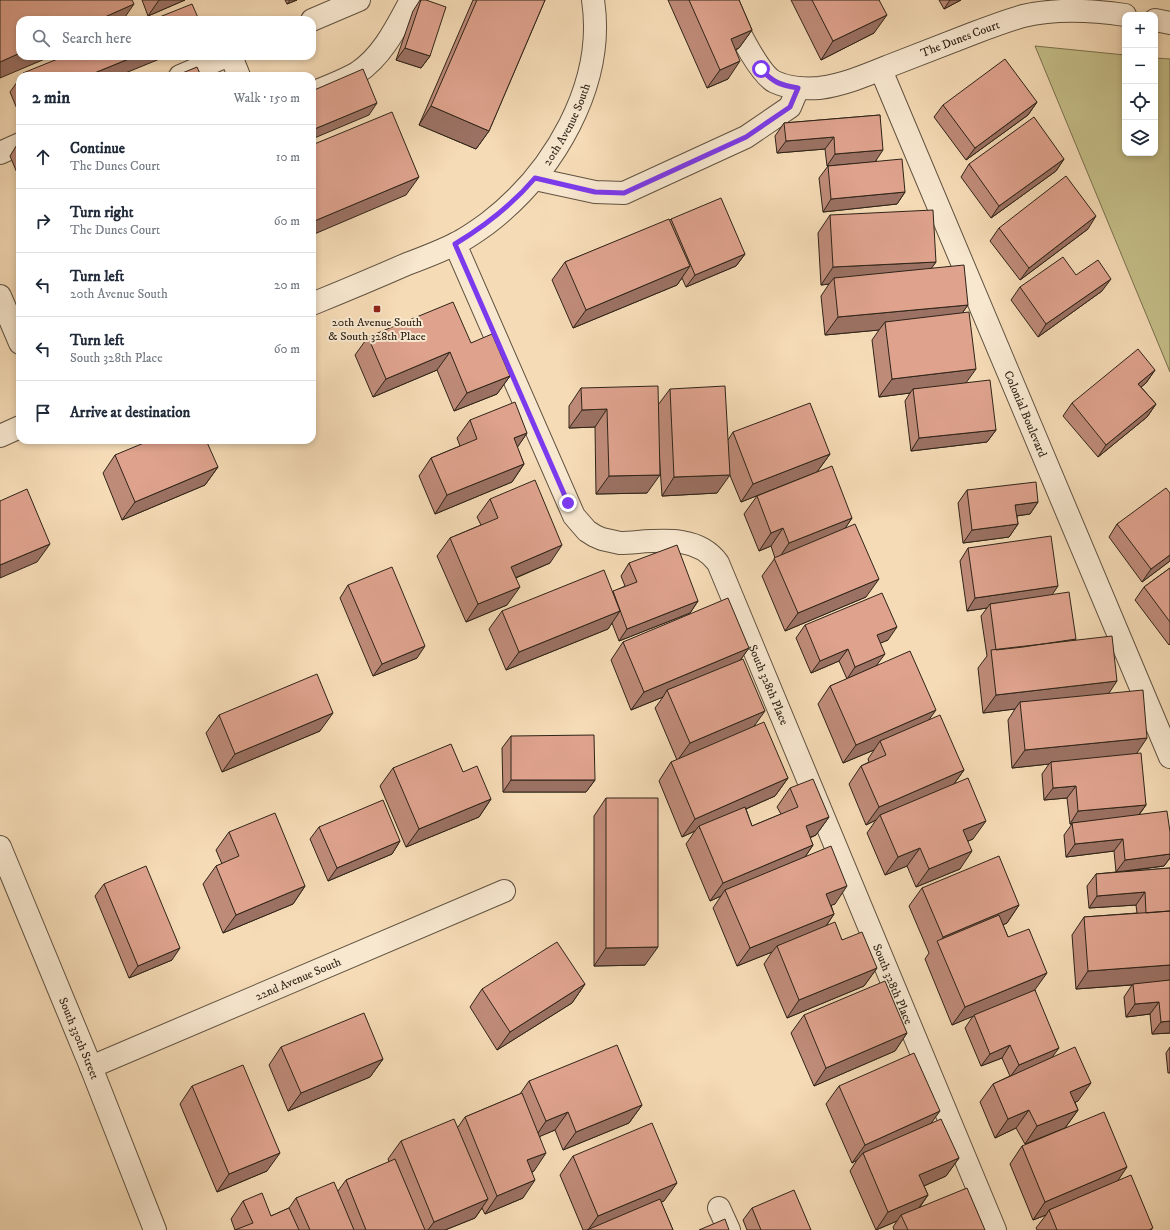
<!DOCTYPE html>
<html lang="en">
<head>
<meta charset="utf-8">
<style>
	:root { --surface:#fff; --page:#f6f6f7; --text:#1f2937; --muted:#747a83; --line:#e0e1e3 }
	body { margin:0; font-family:"IM FELL DW Pica",serif; background:var(--page); color:var(--text) }
	.controls { position:absolute; right:12px; top:12px; display:grid; overflow:hidden; border-radius:8px; box-shadow:0 2px 6px #0003 }
	.controls button { width:36px; height:36px; display:grid; place-items:center; padding:0; border:0; border-bottom:1px solid var(--line); background:var(--surface); color:var(--text); font:20px sans-serif }
	.stop { position:absolute; width:12px; height:12px; margin:-9px; border:3px solid #7c3aed; border-radius:50%; background:#fff }
	.stop.end { background:#7c3aed; border-color:#fff; box-shadow:0 1px 4px #0008 }
	.list { margin:0; padding:0; list-style:none }
	h2 { display:flex; justify-content:space-between; align-items:center; height:52px; margin:0; padding:0 16px; font-size:17px }
	h2 small { font-size:13px; font-weight:400; color:var(--muted) }
	.list li { display:grid; grid-template-columns:26px 1fr auto; gap:12px; align-items:center; box-sizing:border-box; height:64px; padding:0 16px; border-top:1px solid var(--line) }
	.list b { display:block; font-size:15px; white-space:nowrap }
	.list p { margin:0; font-size:13px; white-space:nowrap; color:var(--muted) }
	.list em { font-size:13px; font-style:normal; color:var(--muted) }
	.icon { flex:none; width:22px; height:22px; fill:none; stroke:currentColor; stroke-width:2; stroke-linecap:round; stroke-linejoin:round }
	.map { position:relative; flex:none; width:1170px; height:1230px; overflow:hidden }
	.search { position:absolute; background:var(--surface); box-shadow:0 2px 6px #0003; left:16px; top:16px; width:300px; height:44px; display:flex; align-items:center; gap:10px; box-sizing:border-box; padding:0 14px; border-radius:12px; color:var(--muted); font-size:15px }
	.panel { position:absolute; background:var(--surface); box-shadow:0 2px 6px #0003; left:16px; top:72px; width:300px; height:372px; border-radius:12px }
	.map>svg:first-child { display:block }
	.green { fill:#c4be88; stroke:#7a7150 }
	.lines { fill:none; stroke-linecap:round; stroke-linejoin:round }
	.minor-casing { stroke:#605240; stroke-width:24 }
	.minor { stroke:#f8e8d0; stroke-width:22 }
	.wall { fill:#bf8b79; stroke:#2f2418 }
	.shaded-wall { fill:#9b7163; stroke:#2f2418 }
	.building { fill:#dea28d; stroke:#2f2418 }
	.route { stroke:#7c3aed; stroke-width:5 }
	.poi-dot { fill:#8f2418; stroke:#f8e8d0; stroke-width:1.5 }
	.labels { text-anchor:middle; stroke-width:4; stroke-linejoin:round; paint-order:stroke }
	.street-label { font-size:12px; fill:#2f2418; stroke:#f8e8d0 }
	.poi-label { font-size:12px; fill:#2f2418; stroke:#f8e8d0 }
</style>
</head>
<body>
<div class="map">
<svg width="1170" height="1230" viewBox="0 0 1170 1230">
	<rect width="100%" height="100%" fill="#f5dbb6"/>
	<filter id="stains"><feTurbulence type="fractalNoise" baseFrequency=".005" numOctaves="4"/><feColorMatrix values="0 0 0 0 .2 0 0 0 0 .09 0 0 0 0 .02 0 0 0 .5 -.17"/></filter>
	<radialGradient id="worn" r=".72"><stop offset=".6" stop-color="#630" stop-opacity="0"/><stop offset="1" stop-color="#630" stop-opacity=".3"/></radialGradient>
	<!-- green -->
	<path class="green" d="M1035,46l90,9v98h30v-95l15,1v313z"/>
	<g class="lines">
		<!-- minor casing -->
		<g class="minor-casing">
			<g id="minor">
				<path id="s1" d="M724,0c8,18 34,74 51,82 13,6 30,7 44,6 24,-3 48,-13 70,-22 28,-11 56,-22 85,-33 16,-6 32,-12 49,-17 34,-8 68,-6 102,-1"/>
				<path d="M312,20l47,-20"/>
				<path d="M1155,20l15,3"/>
				<path d="M231,56l8,20"/>
				<path id="s2" d="M881,70l289,687"/>
				<path d="M180,76l47,-20"/>
				<path d="M312,93c15,-6 31,-12 45,-20 26,-17 40,-47 54,-73"/>
				<path d="M0,153l20,-9"/>
				<path d="M535,179l60,13 29,1 122,-56 44,-30 8,-19"/>
				<path id="s3" d="M455,244l119,272 13,15 8,5 7,3 18,4c33,-1 76,-11 98,20l277,667"/>
				<path d="M0,296l20,47"/>
				<path id="s4" d="M312,304c32,-13 63,-26 95,-40 16,-6 32,-12 48,-20 11,-5 22,-13 33,-21 65,-50 118,-138 105,-223"/>
				<path d="M0,436l20,-9"/>
				<path id="s5" d="M0,847l91,220 64,163"/>
				<path id="s6" d="M91,1067l413,-176"/>
				<path d="M719,1208l10,22"/>
			</g>
		</g>
		<!-- minor -->
		<use href="#minor" class="minor"/>
	</g>
	<!-- wall -->
	<path class="wall" d="M142,0h43l-37,16z
		M285,0h12l-10,4z
		M420,0h6l4,56 -9,12 -25,-8 17,-49z
		M473,0h72l-56,131 -13,18 -57,-24z
		M668,0h71l13,30 -13,18 -3,2 -8,29 -21,9z
		M791,0h88l-5,33 -53,27z
		M939,0h22l-17,9z
		M20,78v38l-10,-24z
		M1037,102l-9,13 -62,45 -32,-43 9,-12z
		M880,115l-4,46 29,31 -8,12 -74,8 -4,-34 9,-12h-1l-2,-17 -48,4 -2,-17 9,-13z
		M18,143h2v37l-10,-24z
		M1064,159l-8,12 -65,47 -30,-41 8,-13z
		M830,215l106,47 -5,6 37,37 -6,8 4,70 30,47 -9,12 -76,9 -6,-50 5,-8 -31,4 -7,-57 7,-10 -54,5 -4,-39 8,-12 -8,1 -3,-52z
		M671,219l74,35 -9,12 -50,21 -4,-9 -5,7 -104,43 -21,-48 13,-18 105,-42z
		M999,228l89,1 -68,51 -30,-39z
		M1076,275l26,16 -64,46 -27,-37 9,-13z
		M368,337l103,6 39,33 -13,18 -43,17 -17,-41 -64,27 -18,-42z
		M1155,370l-9,13 -5,4 15,17 -9,13 -49,40 -35,-41 9,-13z
		M581,388l77,17 12,-16 58,51 5,-8 97,22 -13,18 -76,30 -12,-29 -12,20 -55,3 -3,-44 -12,41 -51,1 -1,-67 -26,1v-22z
		M470,420l57,13 -10,14 7,17 -12,18 -77,32 -16,-38 12,-18 29,-12 -3,-8z
		M115,455l103,12 -13,18 -83,35 -19,-47z
		M967,490l71,12 -8,12 -13,2 1,8 -9,13 -46,6 -5,-40z
		M1170,493v68l-28,21 -33,-45 8,-13z
		M757,496l95,22 -7,10 21,69 -81,34 -23,-55 13,-18 -4,-12 -12,5 -15,-37z
		M490,499l60,64 -34,15 -9,27 -41,17 -29,-66 13,-18 31,-13 -4,-8z
		M968,548l84,47 23,45 34,53 27,60 10,52 -7,10 31,17v26l-6,8 -43,6 49,-4v165l-18,1 -2,-20 -24,3 -2,-20 8,-12 -56,4 -4,-54 12,-18 53,-4 -1,-8 -47,3 -2,-22 9,-12 20,-2 -2,-21 -48,6 -2,-22 8,-11h-2l-3,-26 -23,2 -2,-26 7,-10 -37,4 -4,-48 7,-11 -32,4 -5,-45 9,-12 -6,-40 6,-8 -20,3 -7,-50z
		M629,563l69,38 -8,12 -71,28 -7,-18 -4,6 -102,41 -17,-41 13,-18 111,-19 12,-6 -4,-10z
		M1170,568v76l-1,1 -34,-45 9,-13z
		M348,585l69,73 -44,18 -33,-78z
		M805,625l83,15 -8,3 -3,22 53,54 34,51 -10,14 19,55 -5,2 -8,28 -44,18 -9,-21 -22,9 -18,-42 9,-13 -10,5 -17,-41 12,-18 8,-4 -1,-3 6,-9 -31,13 -25,-59 12,-18 17,-7 -8,-18 -28,12 -15,-35z
		M623,642l126,6 -9,12 15,66 33,52 -13,18 -29,13 6,17 29,-12 -4,-7 13,-19 39,29 -13,18 -6,3 3,7 -8,12 30,47 -4,1 3,9 -8,12 51,42 -13,18 -77,32 -23,-54 8,-12 -35,14 -24,-58 8,-12 -11,5 -24,-57 9,-13 -13,6 -23,-56 12,-19 6,-2 -22,-52 8,-11 -32,13 -20,-50z
		M219,715l101,16 -98,41 -16,-39z
		M511,736l84,44 -9,12h-83l-1,-44z
		M393,768l70,4 28,27 -12,18 -73,30 -26,-61z
		M606,798l39,167 -51,1v-150z
		M319,827l81,14 -8,13 -64,27 -18,-42z
		M229,832l76,54 -12,18 -70,29 -20,-49 13,-18 6,-2 -6,-14z
		M104,884l68,76 -43,18 -34,-82z
		M922,888l97,17 -12,18 -4,2 5,12 27,53 17,67 26,44 -3,1 3,8 -13,18 -40,16 -9,-16 -21,10 -15,-36 13,-18 17,-8 -8,-18 -21,8 -16,-38 8,-12 -21,9 -27,-66 4,-6 -20,-47z
		M585,984l-13,19 -75,47 -27,-43 12,-18z
		M804,1015l103,18 -12,18 -81,35 -23,-53z
		M281,1047l102,12 -13,18 -82,34 -19,-46z
		M1170,1047v26h-2l-2,-20z
		M529,1081l113,24 -13,18 -66,27 -8,-20 -15,6 -6,35 -2,1 -9,26 -38,16 -3,-6 -7,10 -30,12h-210l-4,-11 12,-18 28,15 18,-8 7,-10 42,-7 8,-11 43,-18 -1,-3 13,-18 57,-14 7,-10 55,-23z
		M192,1086l75,85 -50,21 -37,-88z
		M839,1086l93,37 27,35 -13,18 -22,10 4,9 -8,12 65,23h-91l-1,-3 4,-6 -21,9 -26,-59 7,-11 -5,3 -26,-59z
		M1022,1146l96,35 34,49h-115l-1,-2 10,-13 -13,5 -23,-56z
		M573,1156l91,45 -3,1 12,28h-90l-23,-55z
		M752,1208l59,22h-64l-4,-10z"/>
	<!-- shaded-wall -->
	<path class="shaded-wall" d="M159,0h26l-37,16z
		M290,0h7l-10,4z
		M950,0h11l-17,9z
		M134,4l-11,16h-25z
		M887,15l-13,18 -53,27 12,-19z
		M752,30l-13,18 -21,9 13,-18z
		M405,48l25,8 -9,12 -25,-8z
		M20,53v3h32l-52,22v-16z
		M136,56h31l-49,20h-31z
		M740,61l-12,18 -21,9 13,-18z
		M1037,102l-9,13 -62,45 9,-12z
		M377,103l-8,12 -57,24v-9z
		M431,106l58,25 -13,18 -57,-24z
		M834,137l-9,12 -48,4 9,-12z
		M883,150l-8,12 -48,4 8,-12z
		M1064,159l-8,12 -65,47 8,-12z
		M419,177l-13,18 -94,40v-13z
		M905,192l-8,12 -74,8 8,-13z
		M1096,216l-8,13 -68,51 9,-12z
		M745,254l-9,12 -50,21 9,-12z
		M936,262l-13,18 -89,-2 -5,6 -8,1 12,-18z
		M690,266l-13,19 -104,43 13,-18z
		M1111,279l-9,12 -64,46 8,-13z
		M968,305l-13,18 -70,-1 -6,8 -54,5 13,-18z
		M450,352l-13,18 -64,27 13,-18z
		M976,369l-13,18 -50,2 -3,4 -31,4 13,-18z
		M1155,370l-9,13 -16,13 8,-12z
		M510,376l-13,18 -43,17 13,-18z
		M1156,404l-9,13 -49,40 8,-12z
		M607,409l-12,18 -26,1 13,-18z
		M996,430l-9,12 -76,9 8,-13z
		M527,433l-12,18 -1,-13z
		M830,454l-13,18 -76,30 12,-18z
		M524,464l-12,18 -77,32 12,-19z
		M218,467l-13,18 -83,35 13,-18z
		M660,475l-13,18 -51,1 13,-18z
		M730,475l-13,18 -55,3 12,-19z
		M1038,502l-8,12 -24,3 9,-12z
		M852,518l-12,18 -63,25 12,-18z
		M1018,524l-9,13 -46,6 9,-13z
		M783,528l-12,18 -12,5 12,-18z
		M50,544l-13,18 -37,16v-13z
		M562,545l-12,18 -52,22 13,-18z
		M1170,555v6l-28,21 9,-13z
		M879,579l-13,18 -81,34 13,-18z
		M1058,586l-8,12 -60,6 -3,4 -20,3 8,-13z
		M520,587l-13,18 -41,17 12,-18z
		M698,601l-8,12 -71,28 8,-12z
		M620,611l-12,18 -102,41 13,-18z
		M897,627l-9,13 -19,8 8,-13z
		M1076,639l-8,12 -72,-1z
		M425,646l-8,12 -44,18 9,-12z
		M749,648l-13,18 -69,24 -4,7 -32,13 13,-18z
		M848,649l-9,12 -28,12 9,-12z
		M885,654l-9,12 -29,13 8,-12z
		M1117,681l-12,18 -85,3 -5,7 -32,4 13,-18z
		M936,710l-13,18 -43,13 -6,9 -31,13 13,-18z
		M765,711l-13,18 -75,32 13,-18z
		M333,713l-13,18 -98,41 13,-18z
		M1147,738l-12,18 -84,6 -2,2 -37,4 13,-18z
		M964,770l-13,18 -71,27 -4,5 -10,5 13,-18z
		M788,778l-13,18 -75,33 -1,-3 -4,5 -13,6 13,-18z
		M511,780h84l-9,12h-83z
		M1076,786l-9,12 -23,2 9,-12z
		M491,799l-12,18 -73,30 13,-18z
		M1146,805l-9,12 -65,6v1h-2l8,-13z
		M829,817l-13,18 -23,9 13,-18z
		M986,821l-13,18 -22,9 12,-18z
		M1123,839l-9,12 -48,6 9,-13z
		M400,841l-8,13 -64,27 9,-13z
		M813,845l-12,18 -76,27 -4,6 -11,5 13,-18z
		M920,848l-13,18 -22,9 13,-18z
		M972,851l-12,18 -44,18 13,-18z
		M1170,854v4l-6,8 -48,6 9,-12z
		M305,886l-12,18 -70,29 13,-18z
		M847,886l-12,18 -22,8 13,-18z
		M1145,892l-9,13 -47,3 8,-12z
		M1019,905l-12,18 -65,28 -3,-7 4,-7z
		M834,914l-12,18 -45,14 -5,6 -35,14 13,-18z
		M658,947l-13,18 -51,1 12,-18z
		M180,948l-8,12 -43,18 9,-12z
		M1170,965v17l-94,7 12,-18z
		M877,968l-13,18 -77,32 12,-18z
		M1047,973l-13,18 -82,34 13,-18z
		M585,984l-13,19 -75,47 13,-18z
		M1159,1002l-9,12 -24,3 9,-13z
		M1170,1021v12l-18,1 9,-12z
		M907,1033l-12,18 -81,35 12,-18z
		M1010,1045l-8,13 -21,8 9,-12z
		M1059,1048l-9,12 -40,17 9,-12z
		M383,1059l-13,18 -82,34 13,-18z
		M1091,1083l-13,18 -20,9 12,-18z
		M642,1105l-13,18 -66,27 13,-18z
		M1029,1110l-13,18 -21,10 13,-19z
		M1078,1110l-13,18 -40,16 12,-18z
		M940,1111l-13,18 -64,24 -6,7 -5,3 13,-18z
		M568,1112l-13,18 -21,9 12,-18z
		M280,1153l-13,18 -50,21 12,-18z
		M546,1153l-12,18 -19,8 12,-19z
		M959,1158l-13,18 -40,18 13,-19z
		M1127,1167l-12,18 -66,25 -3,5 -13,5 12,-18z
		M535,1180l-12,18 -38,16 12,-18z
		M677,1183l-13,18 -68,29h-8l10,-14z
		M928,1195l-13,18 -14,2 -4,6 -21,9 12,-18z
		M488,1199l-13,19 -30,12h-17l6,-8z"/>
	<!-- building -->
	<path class="building" d="M0,0h132l2,4 -36,16h-78v33l-20,9z
		M421,0h5l20,7 -16,49 -25,-8z
		M477,0h68l-56,131 -58,-25z
		M689,0h50l13,30 -21,9 9,22 -20,9z
		M812,0h67l8,15 -54,26z
		M192,4l7,16h-47z
		M65,56h71l-49,20h-63l-1,-3z
		M1005,59l32,43 -62,46 -32,-43z
		M197,67l4,9h-26z
		M363,69l14,34 -65,27v-39z
		M392,112l27,65 -107,45v-77z
		M880,115l3,35 -48,4 -1,-17 -48,4 -2,-18z
		M1034,117l30,42 -65,47 -30,-42z
		M902,159l3,33 -74,7 -3,-33z
		M1066,176l30,40 -67,52 -30,-40z
		M721,198l24,56 -50,21 -24,-56z
		M933,210l3,52 -103,5 -3,-52z
		M669,219l21,47 -104,44 -21,-48z
		M1063,257l13,18 22,-15 13,19 -65,45 -26,-37z
		M964,265l4,40 -130,12 -4,-39z
		M453,302l18,41 21,-9 18,42 -43,17 -17,-41 -64,27 -18,-42z
		M969,312l7,57 -84,10 -7,-57z
		M1138,349l17,21 -17,14 18,20 -50,41 -34,-42z
		M990,380l6,50 -77,8 -6,-49z
		M658,386l2,89 -51,1 -2,-67 -25,1 -1,-22z
		M725,386l5,89 -56,2 -4,-88z
		M515,402l12,31 -13,5 10,26 -77,31 -16,-37 46,-19 -7,-19z
		M810,403l20,51 -77,30 -20,-52z
		M151,440h55l12,27 -83,35 -20,-47z
		M832,466l20,52 -63,25 -6,-15 -12,5 -14,-37z
		M535,480l27,65 -51,22 9,20 -42,17 -28,-66 48,-20 -8,-19z
		M1036,482l2,20 -23,3 3,19 -46,6 -5,-40z
		M1166,488l4,5v62l-19,14 -34,-45z
		M27,489l23,55 -50,21v-64z
		M855,524l24,55 -81,34 -24,-55z
		M1051,536l7,50 -83,12 -7,-50z
		M677,545l21,56 -71,28 -14,-38 24,-9 -8,-19z
		M392,567l33,79 -43,18 -34,-79z
		M1170,568v54l-26,-35z
		M604,570l16,41 -101,41 -17,-41z
		M1069,592l7,47 -53,8 -27,3 -6,-46z
		M882,593l15,34 -20,8 8,19 -30,13 -7,-18 -28,12 -15,-36z
		M728,598l21,50 -105,44 -21,-50z
		M1112,636l5,45 -121,14 -5,-45z
		M910,651l26,59 -80,35 -26,-59z
		M743,659l22,52 -75,32 -23,-53z
		M317,674l16,39 -98,41 -16,-39z
		M1143,690l4,48 -122,12 -5,-48z
		M940,715l24,55 -85,37 -18,-41 25,-11 -6,-14z
		M764,722l24,56 -93,41 -24,-57z
		M594,735l1,45h-84v-44z
		M451,744l12,28 14,-6 14,33 -72,30 -26,-61z
		M1141,753l5,52 -68,6 -2,-25 -23,2 -2,-26z
		M968,778l18,43 -23,9 9,21 -43,18 -9,-21 -22,9 -18,-42z
		M813,779l16,38 -23,9 7,19 -90,38 -24,-57 46,-19 7,19 46,-19 -8,-19z
		M606,798h52v149l-52,1z
		M383,800l17,41 -63,27 -18,-41z
		M1167,811l3,21v22l-45,6 -2,-21 -48,5 -3,-21z
		M275,813l30,73 -69,29 -20,-49 23,-10 -10,-24z
		M831,846l16,40 -21,8 8,20 -84,34 -25,-58z
		M999,856l20,49 -76,32 -21,-49z
		M146,866l34,82 -42,18 -34,-82z
		M1170,868v43l-24,2 -1,-21 -48,4 -1,-22z
		M1170,911v54l-82,6 -4,-54z
		M999,915l9,22 21,-8 18,44 -82,34 -28,-66z
		M835,922l7,18 20,-8 15,36 -78,32 -22,-54z
		M557,942l28,42 -75,48 -28,-43z
		M1170,980v41l-9,1 -2,-20 -24,2 -2,-20z
		M885,981l22,52 -81,35 -22,-53z
		M1035,990l24,58 -40,17 -9,-20 -20,9 -16,-39z
		M364,1013l19,46 -82,34 -20,-46z
		M617,1045l25,60 -66,27 -8,-20 -22,9 -17,-40z
		M1075,1047l16,36 -21,9 8,18 -41,16 -8,-16 -21,9 -15,-35z
		M914,1053l26,58 -75,34 -26,-59z
		M243,1065l37,88 -51,21 -37,-88z
		M522,1093l24,60 -19,7 8,20 -38,16 -32,-79z
		M1104,1112l23,55 -82,35 -23,-56z
		M454,1119l34,80 -54,23 -33,-81z
		M941,1119l18,39 -40,17 9,20 -40,17 -25,-59z
		M652,1123l25,60 -79,33 -25,-60z
		M395,1159l30,71h-59l-20,-50z
		M1131,1175l22,53 -4,2h-92l-8,-20z
		M334,1182l20,48h-44l-14,-32z
		M967,1188l18,42h-77l-7,-15z
		M794,1190l17,40h-50l-9,-22z
		M262,1193l9,23 18,-8 10,22h-64l18,-7 -10,-22z
		M660,1199l13,31h-86z
		M725,1219l4,11h-30z"/>
	<g class="lines">
		<!-- route -->
		<path class="route" d="M568,503l-113,-259c30,-18 57,-39 80,-66l60,14 29,1 122,-56 44,-30 8,-19c-17,-3 -25,-5 -37,-19"/>
	</g>
	<!-- markers -->
	<rect class="poi-dot" x="373" y="305" width="8" height="8" rx="2"/>
	<g class="labels">
		<!-- street labels -->
		<g class="street-label">
			<text dy="4" stroke="none"><textPath href="#s1" startOffset="292">The Dunes Court</textPath></text>
			<text dy="4" stroke="none"><textPath href="#s4" startOffset="322">20th Avenue South</textPath></text>
			<text dy="4" stroke="none"><textPath href="#s2" startOffset="373">Colonial Boulevard</textPath></text>
			<text dy="4" stroke="none"><textPath href="#s3" startOffset="589">South 328th Place</textPath></text>
			<text dy="4" stroke="none"><textPath href="#s6" startOffset="225">22nd Avenue South</textPath></text>
			<text dy="4" stroke="none"><textPath href="#s3" startOffset="913">South 328th Place</textPath></text>
			<text dy="4" stroke="none"><textPath href="#s5" startOffset="207">South 330th Street</textPath></text>
		</g>
		<!-- poi labels -->
		<g class="poi-label">
			<text x="377" y="326">20th Avenue South<tspan x="377" dy="14">&amp; South 328th Place</tspan></text>
		</g>
	</g>
	<rect width="100%" height="100%" filter="url(#stains)"/>
	<rect width="100%" height="100%" fill="url(#worn)"/>
</svg>
<div class="controls">
<button>+</button>
<button>−</button>
<button><svg class="icon" aria-label="locate" viewBox="0 0 24 24"><circle cx="12" cy="12" r="6"/><path d="M12 2v4M12 18v4M2 12h4M18 12h4"/></svg></button>
<button><svg class="icon" aria-label="layers" viewBox="0 0 24 24"><path d="M12 4l9 5-9 5-9-5zM3 14l9 5 9-5"/></svg></button>
</div>
<div class="stop" style="left:761px;top:69px"></div>
<div class="stop end" style="left:568px;top:503px"></div>
<div class="search"><svg class="icon" aria-label="search" viewBox="0 0 24 24"><circle cx="10" cy="10" r="6"/><path d="M15 15l6 6"/></svg>Search here</div>
<section class="panel">
<h2>2 min<small>Walk · 150 m</small></h2>
<ul class="list">
<li><svg class="icon" aria-label="ahead" viewBox="0 0 24 24"><path d="M12 20V5M6 11l6-6 6 6"/></svg><div><b>Continue</b><p>The Dunes Court</p></div><em>10 m</em></li>
<li><svg class="icon" aria-label="right" viewBox="0 0 24 24"><path d="M7 20v-9h11M14 6l5 5-5 5"/></svg><div><b>Turn right</b><p>The Dunes Court</p></div><em>60 m</em></li>
<li><svg class="icon" aria-label="left" viewBox="0 0 24 24"><path d="M17 20v-9H6M10 6l-5 5 5 5"/></svg><div><b>Turn left</b><p>20th Avenue South</p></div><em>20 m</em></li>
<li><svg class="icon" aria-label="left" viewBox="0 0 24 24"><path d="M17 20v-9H6M10 6l-5 5 5 5"/></svg><div><b>Turn left</b><p>South 328th Place</p></div><em>60 m</em></li>
<li><svg class="icon" aria-label="arrive" viewBox="0 0 24 24"><path d="M6 21V4h12l-3 4 3 4H6"/></svg><div><b>Arrive at destination</b></div></li>
</ul>
</section>
</div>
</body>
</html>
